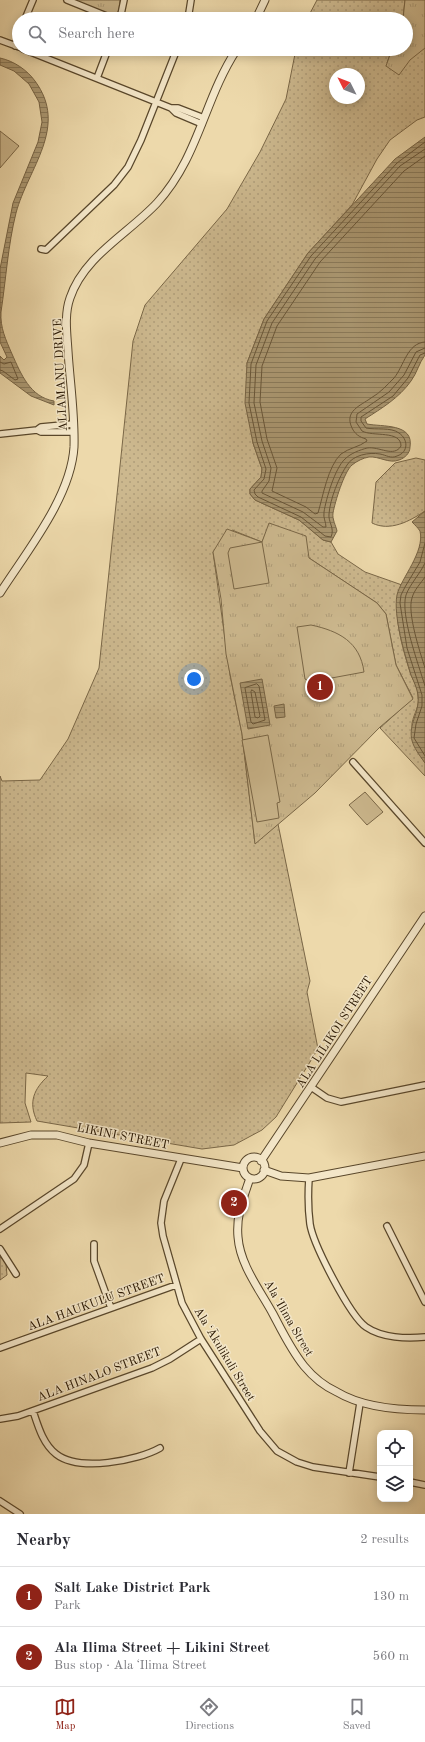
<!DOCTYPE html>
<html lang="en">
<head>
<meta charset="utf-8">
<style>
	:root { --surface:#fff; --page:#f2f2f3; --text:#2b2b33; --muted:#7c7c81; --line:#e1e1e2; --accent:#8f2418 }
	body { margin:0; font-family:"Old Standard TT",serif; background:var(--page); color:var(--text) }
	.controls { position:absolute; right:12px; bottom:12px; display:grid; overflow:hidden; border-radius:8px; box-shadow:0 2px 10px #0003 }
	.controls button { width:36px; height:36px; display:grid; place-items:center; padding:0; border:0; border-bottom:1px solid var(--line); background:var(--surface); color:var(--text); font:20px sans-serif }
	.compass { position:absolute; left:329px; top:68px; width:36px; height:36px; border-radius:50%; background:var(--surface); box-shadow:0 2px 10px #0003; rotate:312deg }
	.you { position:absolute; left:194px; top:679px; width:14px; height:14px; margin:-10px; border:3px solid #fff; border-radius:50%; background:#1a73e8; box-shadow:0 0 0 6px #1a73e833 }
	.badge { display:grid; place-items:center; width:26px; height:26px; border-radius:50%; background:var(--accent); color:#fff; font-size:13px; font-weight:700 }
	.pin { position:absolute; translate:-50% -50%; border:2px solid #fff; box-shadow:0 1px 4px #0006 }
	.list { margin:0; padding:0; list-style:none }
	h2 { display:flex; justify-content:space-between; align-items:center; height:52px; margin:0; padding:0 16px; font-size:17px }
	h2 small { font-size:13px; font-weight:400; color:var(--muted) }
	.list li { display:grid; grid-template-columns:26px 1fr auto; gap:12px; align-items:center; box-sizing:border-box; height:60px; padding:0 16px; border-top:1px solid var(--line) }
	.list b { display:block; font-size:15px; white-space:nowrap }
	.list p { margin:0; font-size:13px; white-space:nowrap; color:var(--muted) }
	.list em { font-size:13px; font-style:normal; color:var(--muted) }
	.icon { flex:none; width:22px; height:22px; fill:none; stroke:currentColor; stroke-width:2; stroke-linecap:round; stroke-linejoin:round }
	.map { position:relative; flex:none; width:425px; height:1514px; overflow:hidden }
	.search { position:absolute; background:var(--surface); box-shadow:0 2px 10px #0003; left:12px; right:12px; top:12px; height:44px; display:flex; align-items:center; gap:10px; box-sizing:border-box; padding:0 14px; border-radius:22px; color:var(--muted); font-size:15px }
	.sheet { height:172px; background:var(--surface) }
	nav { display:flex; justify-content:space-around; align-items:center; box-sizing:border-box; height:56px; border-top:1px solid var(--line); background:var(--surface); font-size:11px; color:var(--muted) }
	nav a { display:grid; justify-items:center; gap:2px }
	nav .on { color:var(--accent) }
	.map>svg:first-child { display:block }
	.grass { fill:url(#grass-dots); stroke:#7a6747; fill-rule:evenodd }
	.park { fill:url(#park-tufts); stroke:#7a6747 }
	.garden { fill:#ccb88e; stroke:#7a6747 }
	.water { fill:url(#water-rules); stroke:#766344 }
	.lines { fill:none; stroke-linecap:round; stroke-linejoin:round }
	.shore { stroke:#695638; stroke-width:1 }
	.minor-casing { stroke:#59472b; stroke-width:8 }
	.tertiary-casing { stroke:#59472b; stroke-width:9 }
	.minor { stroke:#f3e6c8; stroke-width:5.5 }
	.tertiary { stroke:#f3e6c8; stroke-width:7 }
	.labels { text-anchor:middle; stroke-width:3; stroke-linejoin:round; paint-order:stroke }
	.street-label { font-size:12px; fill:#281600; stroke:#f3e6c8 }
</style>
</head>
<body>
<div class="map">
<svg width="425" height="1514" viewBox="0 0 425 1514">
	<defs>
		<pattern id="grass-dots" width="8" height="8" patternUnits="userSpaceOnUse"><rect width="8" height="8" fill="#ccb88e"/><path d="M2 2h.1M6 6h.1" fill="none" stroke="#af9d79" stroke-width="1.8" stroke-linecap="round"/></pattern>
		<pattern id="park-tufts" width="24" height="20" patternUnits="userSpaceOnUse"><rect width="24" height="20" fill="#ccb88e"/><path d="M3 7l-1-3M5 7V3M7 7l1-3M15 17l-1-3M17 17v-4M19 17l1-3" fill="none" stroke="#af9d79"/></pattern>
		<pattern id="water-rules" width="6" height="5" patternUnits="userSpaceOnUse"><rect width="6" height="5" fill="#aa9771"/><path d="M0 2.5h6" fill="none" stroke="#8a7a5a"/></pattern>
	</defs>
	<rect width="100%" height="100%" fill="#edd9ab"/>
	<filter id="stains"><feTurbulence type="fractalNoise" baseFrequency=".005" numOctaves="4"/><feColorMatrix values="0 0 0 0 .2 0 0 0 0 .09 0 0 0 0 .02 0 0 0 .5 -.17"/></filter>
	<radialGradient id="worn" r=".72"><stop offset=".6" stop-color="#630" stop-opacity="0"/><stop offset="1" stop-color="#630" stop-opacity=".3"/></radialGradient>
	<!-- grass -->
	<path class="grass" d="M317,0h88l-2,18v1h-96z
		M425,15v102l-8,3 -27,20 -13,19 -25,46 -44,48 -44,66 -17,44 6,80 9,26 -1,8 -11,12v5l5,6 44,20 24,20 8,2 7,12 27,18 37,13c-12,24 1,65 9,90 3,7 7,13 7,21 2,10 -4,17 -6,27 -1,7 7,27 10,35l3,5v13l-45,-48 33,-30 -17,-33 -10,-51 -9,-11 -68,-45 -39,-35 -8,19 -30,-12 -19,22 17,123 12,59 13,109 23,-19 32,157 -3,11 11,57 -42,68 -14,13 -28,15 -32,4 -165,-28c-9,-19 -3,-32 11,-45l-22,-3 -1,30 6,19 -31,1v-347l2,5 38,-1 28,-41 31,-71 34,-327 12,-36 82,-96 33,-57 26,-53 10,-50h96l-5,14 19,-14v-30zM335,74h24v24h-24z
		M416,458l9,2v51c-15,10 -35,21 -53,12l4,-41 19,-19z
		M1,1257l5,7 1,11 -7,5v-22z"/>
	<!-- park -->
	<path class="park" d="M67,0h53l-1,10 -5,9z
		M405,0h20v48l-15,12 -11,15 -13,-9 6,-17h14v-30h-3z
		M269,523l37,13 3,22 68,45 9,11 10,51 17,34 -33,28 -65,66 -60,51 -13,-110 -16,-80 -5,-55 -8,-47 14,-23 35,13z"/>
	<!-- garden -->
	<path class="garden" d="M0,131l19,15 -19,22z
		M262,542l7,41 -35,6 -6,-36 2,-5z
		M311,625c28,6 49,17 53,47l-54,10 -5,-3 -8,-52z
		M268,735l12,67 -3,1 2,15 -22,4 -15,-82z
		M365,792l18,20 -16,13 -18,-20z"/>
	<!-- water -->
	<path class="water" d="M0,58c14,3 27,12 35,23 34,46 -7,87 -19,132 -8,32 -10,66 -15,99 -1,16 5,28 11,42 9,20 18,43 42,47v4l-23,-9 -31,-23v-17l4,4 3,-3 -7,-15v-73l13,-66 25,-61 4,-20 -3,-20 -10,-18 -15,-13 -14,-6z
		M425,137v218c-6,8 -8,18 -14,26 -12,17 -29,27 -46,38l2,5c15,3 47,-1 43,23 0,6 -5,11 -11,13 -10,4 -20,-4 -30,-3 -6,1 -12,4 -17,8 -8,7 -17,37 -19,48 -1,6 3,13 4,18l-6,11 -8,-2 -24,-20 -44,-20 -5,-6v-5l11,-12 1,-8 -9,-26 -8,-40 2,-40 17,-44 44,-66 87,-94z
		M425,511v252c-13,-18 -18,-25 -10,-47 2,-6 4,-14 3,-21 -1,-7 -4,-13 -7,-20 -6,-20 -18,-59 -14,-80 4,-17 28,-43 23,-64 -2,-3 -5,-6 -8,-9z
		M262,679l8,46 -22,4 -8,-46z
		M284,704l1,13 -9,1 -2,-12z"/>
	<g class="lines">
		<!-- shore -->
		<path class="shore" d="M425,142l-28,21 -86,93 -44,65 -16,43 -2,39 8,39 9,27 -2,10 -10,11 1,4 3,3 43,20 24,19 6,1c4,-9 -3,-15 -2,-23 1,-15 10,-37 18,-49 6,-10 22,-13 33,-11 6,1 11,5 17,2 12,-4 11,-17 2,-23 -8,-6 -23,-3 -33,-5l-5,-7v-4l32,-21 15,-18 12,-23 5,-2
			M425,149l-25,17 -85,93 -43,64 -16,42 -2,38 8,38 9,27 -2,13 -7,10v2l41,19 20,15h3c0,-5 -3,-9 -2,-15 2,-13 11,-44 21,-53 6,-6 15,-9 22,-11 12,-2 27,10 34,-2 0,-16 -28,-9 -39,-15l-6,-9 1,-8 32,-22 15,-17 12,-23 9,-4
			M425,156l-21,15 -84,91 -43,64 -15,40 -2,36 7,37 10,29 -5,23 34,16 9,7 3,-1c5,-17 10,-47 23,-59 8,-6 18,-7 26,-13l-1,-2c-7,-2 -11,-5 -14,-11 -8,-17 8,-22 19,-30 9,-5 16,-13 23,-20 10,-12 13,-35 31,-36
			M0,362l4,2 7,-2 7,17 -3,1 -12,-9 -3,-1
			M425,543l-5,19 -15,25 -4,8 -1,8 7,45 15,47v11l-6,18 -2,14 11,18
			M425,563c-5,11 -15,21 -19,32 -6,20 13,71 19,91
			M425,577c-4,6 -11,13 -13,21 -5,15 8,54 13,70
			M257,684l2,2 6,34 -12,4 -2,-2 -6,-34z
			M252,690l3,2 5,24 -2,2 -3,-1 -4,-25z"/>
		<!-- minor casing -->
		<g class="minor-casing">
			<path id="minor" d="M67,0l47,19
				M25,19l8,-19
				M120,19l4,-19
				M188,19l3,-19
				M0,40l19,7
				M15,46l4,-11
				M23,49l133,53 15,6 5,5 26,11
				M97,78l11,-29
				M171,108h7l26,10
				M41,249l5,1 68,-65 14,-18 13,-27 36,-91
				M37,430l4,-3 32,-3
				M0,434l37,-4 4,2h33
				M353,762l72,81
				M311,1087l16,11 14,4 84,-17
				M181,1159l-17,42 -3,22 2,13 19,67 19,36 59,92 17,20 20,11 16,5 67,10
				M309,1178c-1,15 -1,31 1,46 3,20 40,92 56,103 16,11 41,12 59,10
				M387,1226l38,76
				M0,1229l74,-50 10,-14 5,-22
				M94,1244v17l17,47
				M0,1249l16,25
				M0,1348l176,-63
				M33,1411c5,15 10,33 23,43 23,18 81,7 104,-6
				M0,1419l18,-3 134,-48 18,-9 31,-20
				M349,1473l11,-70
				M410,1482l15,3
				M0,1501l20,13"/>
		</g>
		<!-- tertiary casing -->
		<g class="tertiary-casing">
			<path id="tertiary" d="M256,19l9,-19
				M0,593c27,-42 71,-96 74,-146 1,-32 -4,-64 -6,-96 -1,-17 -4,-36 2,-53 14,-42 58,-64 87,-95 42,-46 47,-104 80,-154
				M0,1143l31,-8h26l32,8 154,25
				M243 1168a11 11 0 1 1 22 0a11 11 0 1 1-22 0Z
				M261,1161l164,-245
				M264,1170l17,6 28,2 116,-22
				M250,1178c-7,21 -14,37 -12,59 2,28 22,53 35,77 9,17 18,36 31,52 9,11 20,20 33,26 25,15 59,18 88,18"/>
		</g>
		<!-- minor -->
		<use href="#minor" class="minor"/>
		<!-- tertiary -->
		<use href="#tertiary" class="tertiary"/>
	</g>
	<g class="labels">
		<!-- street labels -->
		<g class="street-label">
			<text transform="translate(60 375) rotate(-93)" y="4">ALIAMANU DRIVE</text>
			<text transform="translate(334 1032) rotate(-57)" y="4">ALA LILIKOI STREET</text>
			<text transform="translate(123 1136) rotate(11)" y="4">LIKINI STREET</text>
			<text transform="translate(96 1302) rotate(-20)" y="4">ALA HAUKULU STREET</text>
			<text transform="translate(289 1318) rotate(60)" y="4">Ala ʻIlima Street</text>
			<text transform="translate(225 1354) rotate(59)" y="4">Ala ʻĀkulikuli Street</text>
			<text transform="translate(99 1374) rotate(-21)" y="4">ALA HINALO STREET</text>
		</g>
	</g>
	<rect width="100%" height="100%" filter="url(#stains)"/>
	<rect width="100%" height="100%" fill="url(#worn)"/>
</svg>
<div class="controls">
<button><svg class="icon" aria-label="locate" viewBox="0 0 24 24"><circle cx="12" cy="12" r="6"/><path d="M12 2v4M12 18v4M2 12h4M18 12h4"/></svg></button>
<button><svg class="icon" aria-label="layers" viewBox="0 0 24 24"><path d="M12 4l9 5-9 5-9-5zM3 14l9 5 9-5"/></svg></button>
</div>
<svg class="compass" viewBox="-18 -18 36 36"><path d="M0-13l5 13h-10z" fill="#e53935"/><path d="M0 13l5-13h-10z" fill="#7c7c81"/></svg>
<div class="you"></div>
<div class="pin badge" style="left:320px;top:687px">1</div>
<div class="pin badge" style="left:234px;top:1203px">2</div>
<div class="search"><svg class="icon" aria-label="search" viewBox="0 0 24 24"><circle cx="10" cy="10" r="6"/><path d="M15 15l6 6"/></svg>Search here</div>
</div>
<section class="sheet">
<h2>Nearby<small>2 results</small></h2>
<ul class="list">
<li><span class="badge">1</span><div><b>Salt Lake District Park</b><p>Park</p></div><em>130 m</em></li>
<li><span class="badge">2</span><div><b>Ala Ilima Street + Likini Street</b><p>Bus stop · Ala ʻIlima Street</p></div><em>560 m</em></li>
</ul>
</section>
<nav>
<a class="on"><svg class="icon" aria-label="map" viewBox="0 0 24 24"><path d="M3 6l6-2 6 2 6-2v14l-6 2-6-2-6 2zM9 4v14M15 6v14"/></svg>Map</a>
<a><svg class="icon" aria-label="directions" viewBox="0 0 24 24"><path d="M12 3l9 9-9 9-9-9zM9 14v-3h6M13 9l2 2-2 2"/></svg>Directions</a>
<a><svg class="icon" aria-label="saved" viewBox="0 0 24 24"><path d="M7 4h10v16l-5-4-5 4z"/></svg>Saved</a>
</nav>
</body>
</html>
